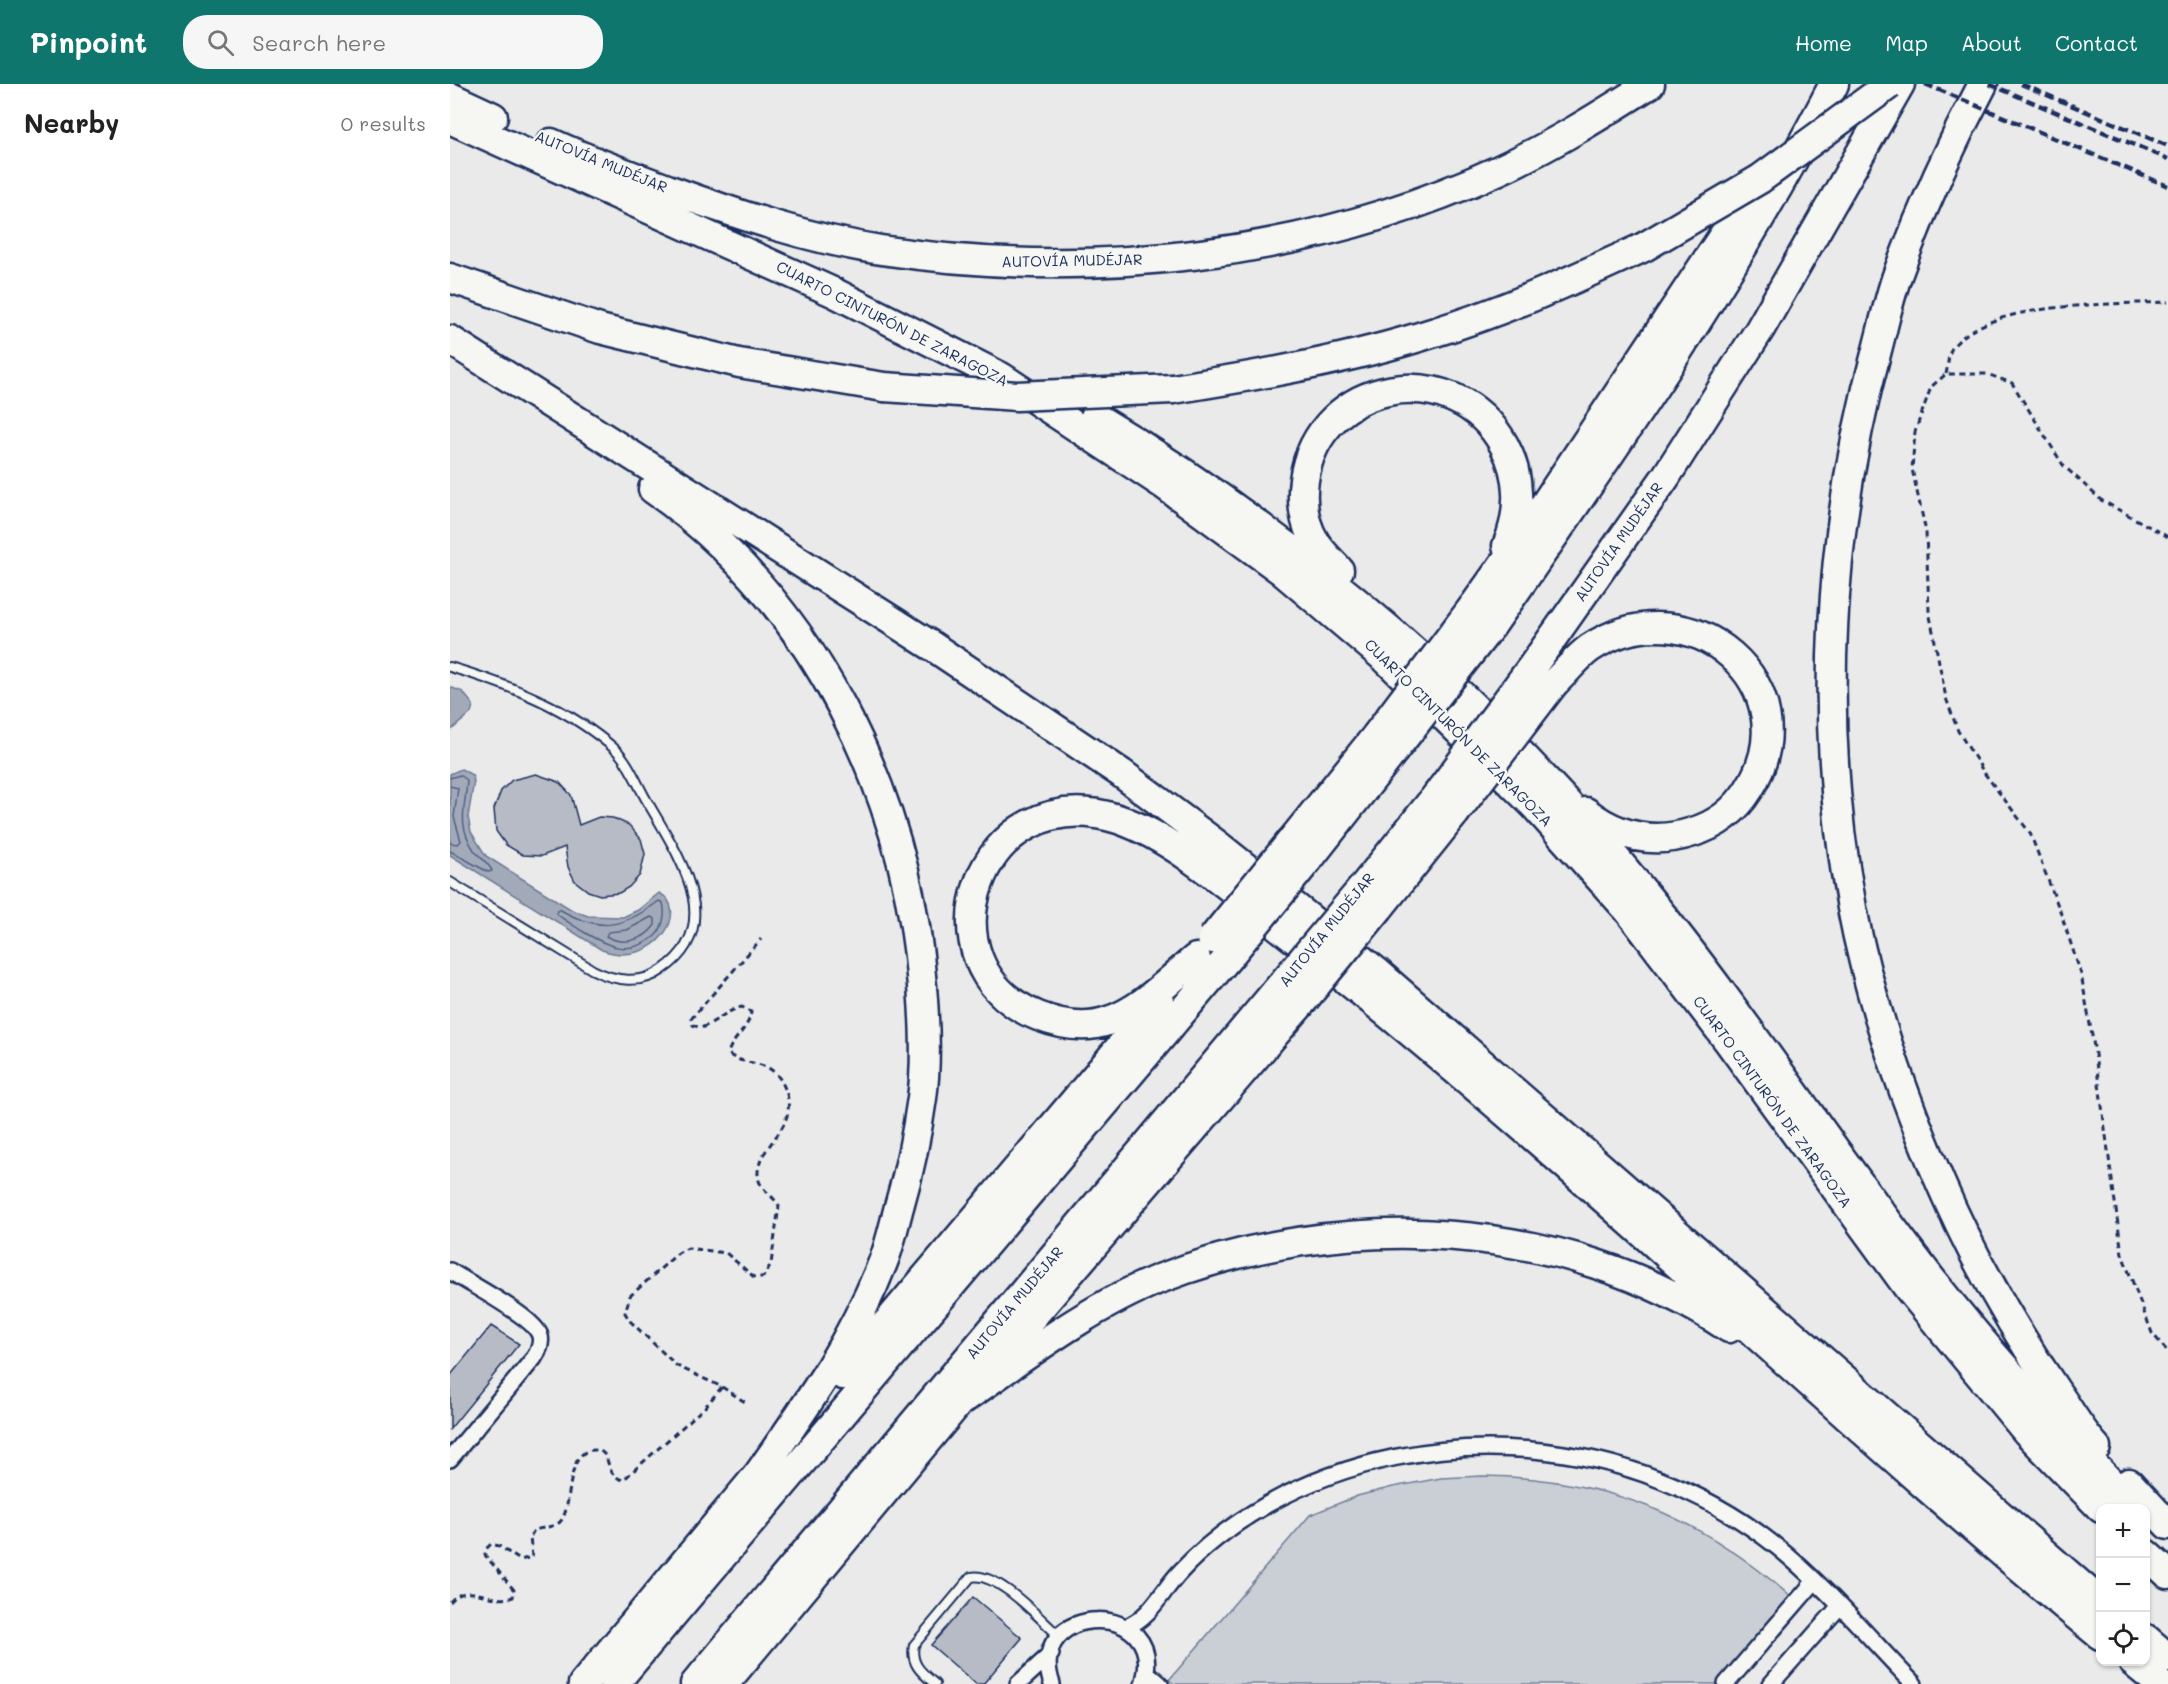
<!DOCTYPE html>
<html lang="en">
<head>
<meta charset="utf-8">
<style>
	:root { --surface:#fff; --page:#f6f6f6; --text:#222; --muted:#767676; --line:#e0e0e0; --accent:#0f766e }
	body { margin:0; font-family:Mali,sans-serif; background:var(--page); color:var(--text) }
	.controls { position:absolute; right:18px; bottom:18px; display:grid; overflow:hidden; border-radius:12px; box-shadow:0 2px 4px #0004 }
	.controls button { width:54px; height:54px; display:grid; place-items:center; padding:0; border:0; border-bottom:2px solid var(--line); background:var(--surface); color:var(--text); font:30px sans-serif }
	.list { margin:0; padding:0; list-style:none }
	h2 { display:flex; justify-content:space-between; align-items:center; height:78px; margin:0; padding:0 24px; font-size:26px }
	h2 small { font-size:20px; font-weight:400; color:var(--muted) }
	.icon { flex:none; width:33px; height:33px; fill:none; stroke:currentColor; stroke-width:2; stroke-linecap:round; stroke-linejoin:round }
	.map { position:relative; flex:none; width:1718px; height:1600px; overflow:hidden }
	header { display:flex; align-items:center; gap:36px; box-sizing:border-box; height:84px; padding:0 30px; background:var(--accent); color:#fff }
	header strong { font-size:28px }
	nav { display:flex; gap:33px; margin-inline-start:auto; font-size:21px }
	.search { width:420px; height:54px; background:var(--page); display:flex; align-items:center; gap:15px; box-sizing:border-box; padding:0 21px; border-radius:24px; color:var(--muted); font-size:22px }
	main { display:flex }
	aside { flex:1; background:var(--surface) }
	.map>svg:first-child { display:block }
	.green { fill:#caced5; stroke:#727e9a; stroke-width:1.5 }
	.water { fill:#a2aaba; stroke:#6c7995; stroke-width:1.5 }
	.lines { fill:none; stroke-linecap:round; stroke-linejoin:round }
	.shore { stroke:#516083; stroke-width:1.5 }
	.building { fill:#b6bbc6; stroke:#1b2f5e; stroke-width:1.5 }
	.lane-casing { stroke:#1b2f5e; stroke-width:12 }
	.street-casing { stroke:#1b2f5e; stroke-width:20 }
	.highway-casing { stroke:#1b2f5e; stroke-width:33 }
	.path { stroke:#1b2f5e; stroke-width:3; stroke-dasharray:6 4.5; stroke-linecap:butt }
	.lane { stroke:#f6f6f2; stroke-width:8 }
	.street { stroke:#f6f6f2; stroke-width:15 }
	.highway { stroke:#f6f6f2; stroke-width:28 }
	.rail { stroke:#1b2f5e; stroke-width:4.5; stroke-dasharray:9 4.5; stroke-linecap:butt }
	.highway-bridge-casing { stroke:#1b2f5e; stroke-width:33; stroke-linecap:butt }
	.highway-bridge { stroke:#f6f6f2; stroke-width:28 }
	.labels { text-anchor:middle; stroke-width:5; stroke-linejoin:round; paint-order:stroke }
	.street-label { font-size:15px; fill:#1b2f5e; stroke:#f6f6f2 }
</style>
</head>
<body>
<header>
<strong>Pinpoint</strong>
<div class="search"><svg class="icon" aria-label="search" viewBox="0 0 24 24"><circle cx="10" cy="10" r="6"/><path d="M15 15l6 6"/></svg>Search here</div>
<nav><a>Home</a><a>Map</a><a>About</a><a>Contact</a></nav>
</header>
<main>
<aside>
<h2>Nearby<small>0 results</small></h2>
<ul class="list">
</ul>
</aside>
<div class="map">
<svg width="1718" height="1600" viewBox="0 0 1718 1600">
	<rect width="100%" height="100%" fill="#e9eae9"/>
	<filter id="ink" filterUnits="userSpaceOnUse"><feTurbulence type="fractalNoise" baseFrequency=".0167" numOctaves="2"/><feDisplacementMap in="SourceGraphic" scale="12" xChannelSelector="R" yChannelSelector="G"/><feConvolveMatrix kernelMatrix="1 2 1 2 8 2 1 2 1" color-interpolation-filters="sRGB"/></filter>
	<g filter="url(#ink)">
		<!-- green -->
		<path class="green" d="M1032,1392c122,1 218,40 309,121l-75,87h-542l-5,-4 141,-165 47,-19 36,-9 48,-9z"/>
		<!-- water -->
		<path class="water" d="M0,603l13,5 10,13 -2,8 -21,18z
			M11,685l11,6 2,6 -6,36 3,15 15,24 11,7 75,47 16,6 35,1 15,-7 21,-17c32,14 -1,77 -57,57l-152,-95v-81z"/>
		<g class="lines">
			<!-- shore -->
			<path class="shore" d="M0,694l10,-3 7,5c-1,27 -11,43 7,70 5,7 16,14 18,21l-4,1 -38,-21
				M0,702l8,2 -4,29 7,24 -3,3 -8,-1
				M209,817l4,2c3,12 0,26 -9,34 -26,20 -47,9 -72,-6 -8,-6 -19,-11 -26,-18l3,-4c41,24 64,19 100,-8z
				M201,833l4,2v6c-11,16 -33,21 -49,11l2,-4 19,-2z"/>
		</g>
		<!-- building -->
		<path class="building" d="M86,690l23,8 12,13 8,30 20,-8 14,1 16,7 12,14 4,15 -5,21 -11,12 -10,6 -19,2 -12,-4 -13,-10 -7,-14 -3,-20 -23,9 -19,-1 -17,-10 -10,-14 -2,-22 7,-18 11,-11z
			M41,1242l28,18 -69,85v-53z
			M523,1513l49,41 -39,46h-7l-45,-39z"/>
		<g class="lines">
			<!-- lane casing -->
			<g class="lane-casing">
				<path id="lane" d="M0,583c60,18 119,41 166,83 13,12 22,36 31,51 29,51 82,124 15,169 -21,15 -47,11 -69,0l-143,-88
					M485,1600c-13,-11 -25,-20 -21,-39l57,-68c26,-6 68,41 88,59"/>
			</g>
			<!-- street casing -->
			<g class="street-casing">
				<path id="street" d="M0,1187c18,12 86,47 90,65 2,8 -2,16 -6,22l-84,101
					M676,1543c25,-10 36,-36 54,-55 25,-27 56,-50 88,-68 159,-88 366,-71 508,42 50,40 93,92 138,138
					M696,1588l14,12
					M568,1600l33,-30
					M602,1600c-29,-83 119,-86 91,0
					M1276,1600l88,-102
					M1321,1600l68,-77"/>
			</g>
			<!-- highway casing -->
			<g class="highway-casing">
				<path id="highway" d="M1533,0c-33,62 -62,126 -86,192 -8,23 -13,47 -19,70 -50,181 -61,378 -26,562 18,95 51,188 89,276 32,74 71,143 117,210 12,17 23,37 38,53
					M0,13l43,20
					M0,35l385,174 166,84 162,107 119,87 105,89 147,145 95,106 100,131 180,247 118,143 74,76
					M101,59c39,18 79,32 119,47 69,25 139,49 211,60 208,31 426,8 618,-80 53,-24 102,-55 151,-86
					M0,194l150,51 139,34 145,24
					M0,256l482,306 189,127 95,71 162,129 722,629
					M723,305c88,-14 175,-29 259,-56 74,-22 142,-54 212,-86
					M645,333c210,125 397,288 551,478 99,122 185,255 282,380 64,82 135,159 207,233
					M203,405c161,113 254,304 269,497 3,37 5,76 0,112 -5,35 -12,71 -22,105 -5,18 -9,37 -15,54 -33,86 -78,148 -130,222
					M889,486c-8,-9 -18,-18 -24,-28 -11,-18 -14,-41 -11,-62 14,-102 151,-125 200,-35 17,31 17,68 3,101
					M1023,523l54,-76 232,-349
					M1042,541c122,-175 244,-351 342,-541
					M1084,580l131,-186 95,-149 140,-245
					M1104,599c12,-11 23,-26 36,-35 101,-67 223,39 159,141 -13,21 -33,36 -56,43 -40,13 -75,5 -107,-20
					M843,755l83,-103
					M862,771l81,-103
					M909,808l78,-97
					M929,824l76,-95
					M746,874c-27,22 -54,52 -88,63 -23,8 -47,4 -70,-5 -124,-49 -60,-241 80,-197 60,20 127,82 178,121 280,218 531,470 804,695
					M393,1291l317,-375
					M509,1318c63,-43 128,-94 200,-123 182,-71 405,-61 570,49
					M1679,1399l39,42
					M1696,1470l22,20
					M1696,1555l22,19
					M1683,1578l27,22
					M133,1600l183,-219
					M164,1600l617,-730
					M245,1600l582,-694
					M274,1600l235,-282 339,-395"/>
			</g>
			<!-- path -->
			<path class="path" d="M1496,290c2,-8 2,-20 6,-26 35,-48 161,-43 216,-46
				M1718,453l-67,-37 -38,-35 -51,-82 -25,-9h-41l-15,13 -16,45 -3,37 14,63 3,79 17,87 12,33 27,43 45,59 30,78 21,63 13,73 28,207 30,79 16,19
				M272,1303l26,17
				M0,1518c19,-22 40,3 63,-5l1,-7 -29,-35 1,-6 5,-5 8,2 21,14 12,-3 -2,-20 4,-7c7,-2 20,-3 26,-8 14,-14 4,-72 34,-72 20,0 8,25 29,30l82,-73 17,-20 -45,-21 -47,-45 -5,-8 5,-17 48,-43 10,-5 38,5 28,24h9l8,-13 8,-58c-6,-11 -20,-17 -21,-30 -2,-31 41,-46 28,-85 -3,-7 -6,-14 -12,-19 -13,-12 -35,-7 -46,-19 5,-16 21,-24 23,-41l-9,-5c-15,3 -26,15 -41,21l-8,-3 -2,-6 70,-80"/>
			<!-- lane -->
			<use href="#lane" class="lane"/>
			<!-- street -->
			<use href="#street" class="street"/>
			<!-- highway -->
			<use href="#highway" class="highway"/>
			<!-- rail -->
			<path class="rail" d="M1475,0l243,102
				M1539,0l179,75
				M1571,0l147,62"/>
			<!-- highway-bridge casing -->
			<g class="highway-bridge-casing">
				<path id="highway-bridge" d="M1194,163l116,-68 130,-95
					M434,303l133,9 156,-7
					M926,652l97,-129
					M943,668l99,-127
					M987,711l97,-131
					M1005,729l99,-130
					M762,855l81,-100
					M781,870l81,-99
					M827,906l82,-98
					M848,923l81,-99"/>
			</g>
			<!-- highway-bridge -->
			<use href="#highway-bridge" class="highway-bridge"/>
		</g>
	</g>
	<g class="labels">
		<!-- street labels -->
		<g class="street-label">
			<text transform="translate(151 78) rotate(22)" y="5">AUTOVÍA MUDÉJAR</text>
			<text transform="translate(622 177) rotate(-1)" y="5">AUTOVÍA MUDÉJAR</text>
			<text transform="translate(442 240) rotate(27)" y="5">CUARTO CINTURÓN DE ZARAGOZA</text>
			<text transform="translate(1169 458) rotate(-55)" y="5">AUTOVÍA MUDÉJAR</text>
			<text transform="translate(1008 649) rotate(45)" y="5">CUARTO CINTURÓN DE ZARAGOZA</text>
			<text transform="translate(877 846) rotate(-51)" y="5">AUTOVÍA MUDÉJAR</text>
			<text transform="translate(1322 1018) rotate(54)" y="5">CUARTO CINTURÓN DE ZARAGOZA</text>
			<text transform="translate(565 1219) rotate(-50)" y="5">AUTOVÍA MUDÉJAR</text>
		</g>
	</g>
</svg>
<div class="controls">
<button>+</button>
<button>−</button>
<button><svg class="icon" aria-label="locate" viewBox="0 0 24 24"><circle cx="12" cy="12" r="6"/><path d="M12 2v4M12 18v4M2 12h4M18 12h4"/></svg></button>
</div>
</div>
</main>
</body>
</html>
